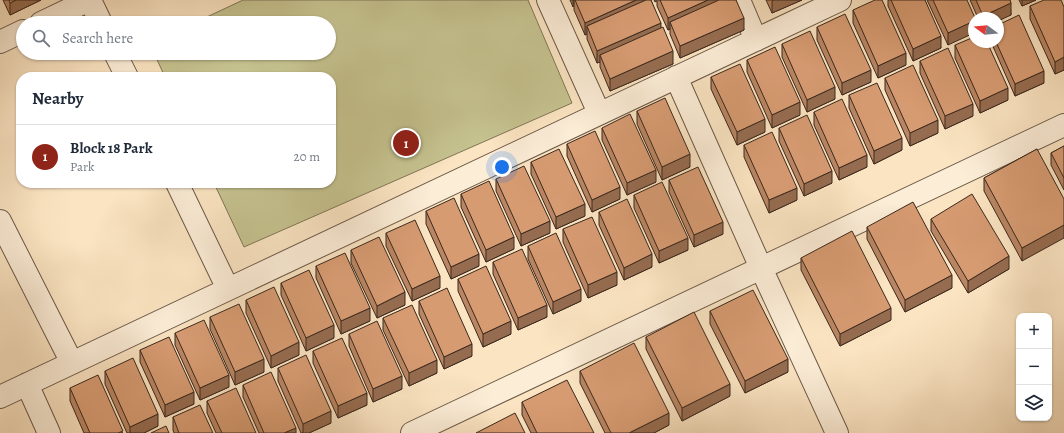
<!DOCTYPE html>
<html lang="en">
<head>
<meta charset="utf-8">
<style>
	:root { --surface:#fff; --page:#f6f6f7; --text:#1f2937; --muted:#747a83; --line:#e0e1e3; --accent:#8f2418 }
	body { margin:0; font-family:Alegreya,serif; background:var(--page); color:var(--text) }
	.controls { position:absolute; right:12px; bottom:12px; display:grid; overflow:hidden; border-radius:8px; box-shadow:0 1px 3px #0004 }
	.controls button { width:36px; height:36px; display:grid; place-items:center; padding:0; border:0; border-bottom:1px solid var(--line); background:var(--surface); color:var(--text); font:20px sans-serif }
	.compass { position:absolute; left:968px; top:12px; width:36px; height:36px; border-radius:50%; background:var(--surface); box-shadow:0 1px 3px #0004; rotate:286deg }
	.you { position:absolute; left:502px; top:167px; width:14px; height:14px; margin:-10px; border:3px solid #fff; border-radius:50%; background:#1a73e8; box-shadow:0 0 0 6px #1a73e833 }
	.badge { display:grid; place-items:center; width:26px; height:26px; border-radius:50%; background:var(--accent); color:#fff; font-size:13px; font-weight:700 }
	.pin { position:absolute; translate:-50% -50%; border:2px solid #fff; box-shadow:0 1px 4px #0006 }
	.list { margin:0; padding:0; list-style:none }
	h2 { display:flex; justify-content:space-between; align-items:center; height:52px; margin:0; padding:0 16px; font-size:17px }
	h2 small { font-size:13px; font-weight:400; color:var(--muted) }
	.list li { display:grid; grid-template-columns:26px 1fr auto; gap:12px; align-items:center; box-sizing:border-box; height:64px; padding:0 16px; border-top:1px solid var(--line) }
	.list b { display:block; font-size:15px; white-space:nowrap }
	.list p { margin:0; font-size:13px; white-space:nowrap; color:var(--muted) }
	.list em { font-size:13px; font-style:normal; color:var(--muted) }
	.icon { flex:none; width:22px; height:22px; fill:none; stroke:currentColor; stroke-width:2; stroke-linecap:round; stroke-linejoin:round }
	.map { position:relative; flex:none; width:1064px; height:433px; overflow:hidden }
	.search { position:absolute; background:var(--surface); box-shadow:0 1px 3px #0004; left:16px; top:16px; width:320px; height:44px; display:flex; align-items:center; gap:10px; box-sizing:border-box; padding:0 14px; border-radius:22px; color:var(--muted); font-size:15px }
	.panel { position:absolute; background:var(--surface); box-shadow:0 1px 3px #0004; left:16px; top:72px; width:320px; height:116px; border-radius:16px }
	.map>svg:first-child { display:block }
	.park { fill:#c5c28f; stroke:#807656 }
	.lines { fill:none; stroke-linecap:round; stroke-linejoin:round }
	.minor-casing { stroke:#6b5847; stroke-width:24 }
	.minor { stroke:#fcedd7; stroke-width:22 }
	.wall { fill:#b98562; stroke:#3b291e }
	.shaded-wall { fill:#966c50; stroke:#3b291e }
	.building { fill:#d79b72; stroke:#3b291e }
</style>
</head>
<body>
<div class="map">
<svg width="1064" height="433" viewBox="0 0 1064 433">
	<rect width="100%" height="100%" fill="#fbe4c2"/>
	<filter id="stains"><feTurbulence type="fractalNoise" baseFrequency=".005" numOctaves="4"/><feColorMatrix values="0 0 0 0 .2 0 0 0 0 .09 0 0 0 0 .02 0 0 0 .5 -.17"/></filter>
	<radialGradient id="worn" r=".72"><stop offset=".6" stop-color="#630" stop-opacity="0"/><stop offset="1" stop-color="#630" stop-opacity=".3"/></radialGradient>
	<!-- park -->
	<path class="park" d="M243,0h285l44,103 -328,144 -30,-64h117v-106h-166l-11,-24h175v-30h-135z"/>
	<g class="lines">
		<!-- minor casing -->
		<g class="minor-casing">
			<path id="minor" d="M90,0l11,23
				M548,0l51,113
				M739,0l17,40
				M41,23l48,-23
				M0,42l23,-11
				M115,53l12,24
				M676,77l85,191 76,165
				M177,183l51,106
				M0,221l72,142
				M27,384l22,49
				M0,397l840,-397
				M412,433l652,-308"/>
		</g>
		<!-- minor -->
		<use href="#minor" class="minor"/>
	</g>
	<!-- wall -->
	<path class="wall" d="M3,0h38l-31,15z
		M570,0h81l22,64 -63,27 -10,-24v-5l-3,1 -10,-24v-5l-2,1 -11,-25v-4l-1,1z
		M654,0h82l8,30 -64,28 -10,-24v-5l-2,1 -11,-24v-5l-2,1z
		M766,0h36l-30,13z
		M888,0h37l16,48 -28,13 -25,-55z
		M927,0h40l-19,45z
		M970,0h40l1,15 -13,3h-20z
		M1019,0h17l-14,6z
		M1030,6l34,1v63l-9,4 -25,-55z
		M853,10l53,55 -28,13 -25,-55z
		M817,27l54,55 -29,13 -25,-55z
		M991,42h7l46,41 -29,13z
		M782,44l53,55 -28,13 -25,-55z
		M955,45l53,55 -28,13 -25,-55z
		M747,60l53,55 -28,13 -25,-56z
		M920,61l53,55 -28,13 -25,-56z
		M711,77l54,55 -28,13 -26,-56z
		M885,78l53,55 -28,13 -25,-56z
		M849,95l53,55 -28,14 -25,-56z
		M637,111l53,56 -28,13 -25,-56z
		M814,112l53,55 -28,13 -25,-55z
		M602,128l54,54 -29,13 -25,-55z
		M779,128l53,55 -28,13 -25,-55z
		M567,144l53,55 -28,13 -25,-56z
		M744,145l53,55 -28,13 -25,-56z
		M1064,146v44l-13,-25v-12z
		M1037,149l-15,112 -38,-70v-13z
		M531,162l54,54 -29,13 -25,-55z
		M496,179l54,54 -29,13 -25,-55z
		M669,180l54,54 -29,13 -25,-55z
		M461,194l53,55 -28,13 -25,-55z
		M634,195l54,55 -29,13 -25,-55z
		M426,211l53,55 -28,13 -25,-55z
		M599,212l53,55 -28,13 -25,-55z
		M931,219l78,50 -41,24 -37,-62z
		M867,227l85,61 -47,24 -38,-73z
		M563,229l54,56 -29,13 -25,-56z
		M386,233l54,55 -28,13 -26,-55z
		M528,246l53,55 -28,13 -25,-55z
		M351,250l54,55 -28,13 -26,-55z
		M801,258l90,62 -51,26 -39,-76z
		M493,262l54,55 -29,13 -25,-56z
		M316,266l54,55 -29,13 -25,-56z
		M458,279l53,55 -28,13 -25,-56z
		M281,283l53,55 -28,13 -25,-56z
		M246,300l53,55 -28,13 -25,-55z
		M419,301l53,55 -28,13 -25,-55z
		M710,311l78,61 -43,21 -35,-69z
		M210,317l54,55 -29,13 -25,-56z
		M383,318l54,55 -28,13 -26,-56z
		M175,333l54,54 -29,13 -25,-55z
		M349,334l53,55 -29,13 -24,-56z
		M646,337l84,59 -48,25 -36,-72z
		M140,350l54,54 -29,13 -25,-55z
		M313,351l54,54 -29,13 -25,-55z
		M278,368l53,55 -22,10h-8l-23,-52z
		M105,371l53,55 -14,7h-17l-22,-49z
		M580,371l89,54 -15,8h-49l-25,-50z
		M243,385l53,48h-37l-16,-36z
		M70,388l53,45h-39l-14,-32z
		M207,401l49,32h-40l-9,-20z
		M522,402l72,31h-63l-9,-18z
		M173,417l40,16h-39l-1,-3z"/>
	<!-- shaded-wall -->
	<path class="shaded-wall" d="M16,0h25l-31,15v-12z
		M573,0h1v6l-1,1z
		M636,0h13l-62,26v8l-2,1v-12z
		M708,0h23l-61,22v7l-2,1v-12z
		M774,0h28l-30,13v-12z
		M1022,0h14l-14,6z
		M1011,3v12l-13,6v-3h-15v-2z
		M744,18v12l-64,28v-12z
		M974,21v12l-26,12v-12z
		M661,23v12l-61,20v7l-3,1v-12z
		M941,36v12l-28,13v-12z
		M673,51v13l-63,27v-12z
		M906,53v12l-28,13v-12z
		M1064,57v13l-9,4v-12z
		M871,70v12l-29,13v-12z
		M1044,71v12l-29,13v-12z
		M835,87v12l-28,13v-12z
		M1008,88v12l-28,13v-12z
		M800,102v13l-28,13v-13z
		M973,104v12l-28,13v-13z
		M765,119v13l-28,13v-13z
		M938,120v13l-28,13v-13z
		M902,138v12l-28,14v-13z
		M690,154v13l-28,13v-13z
		M867,155v12l-28,13v-12z
		M656,170v12l-29,13v-12z
		M832,171v12l-28,13v-12z
		M620,187v12l-28,13v-12z
		M797,188v12l-28,13v-13z
		M585,204v12l-29,13v-12z
		M550,221v12l-29,13v-12z
		M723,222v12l-29,13v-12z
		M1064,225v13l-42,23v-13z
		M514,237v12l-28,13v-12z
		M688,238v12l-29,13v-12z
		M479,254v12l-28,13v-12z
		M652,254v13l-28,13v-12z
		M1009,256v13l-41,24v-12z
		M617,272v13l-29,13v-13z
		M952,275v13l-47,24v-12z
		M440,276v12l-28,13v-12z
		M581,289v12l-28,13v-12z
		M405,292v13l-28,13v-12z
		M547,305v12l-29,13v-12z
		M370,308v13l-29,13v-13z
		M891,308v12l-51,26v-12z
		M511,321v13l-28,13v-13z
		M334,325v13l-28,13v-13z
		M299,342v13l-28,13v-12z
		M472,344v12l-28,13v-12z
		M264,359v13l-29,13v-13z
		M788,359v13l-43,21v-12z
		M437,360v13l-28,13v-13z
		M229,375v12l-29,13v-12z
		M402,376v13l-29,13v-13z
		M730,384v12l-48,25v-13z
		M194,392v12l-29,13v-12z
		M367,393v12l-29,13v-12z
		M331,411v12l-22,10h-6v-9z
		M669,413v12l-15,8h-25z
		M158,414v12l-14,7h-14v-6z
		M296,428v5h-12z"/>
	<!-- building -->
	<path class="building" d="M9,0h7l-6,3z
		M575,0h61l-51,23z
		M646,0h5l10,23 -64,28 -10,-25z
		M660,0h48l-40,18z
		M719,0h17l8,18 -64,28 -10,-24z
		M875,0h7l24,53 -28,13 -25,-56z
		M891,0h34l16,36 -28,13z
		M933,0h34l8,18h-1v3l-26,12z
		M976,0h34l1,3 -28,13z
		M1044,0h17l3,7v50l-9,5 -25,-56z
		M845,14l26,56 -29,13 -25,-56z
		M1019,15l25,56 -29,13 -19,-42h2v-17z
		M663,27l10,24 -63,28 -10,-24z
		M810,31l25,56 -28,13 -25,-56z
		M974,37v5h13l21,46 -28,13 -25,-56z
		M775,47l25,55 -28,13 -25,-55z
		M948,48l25,56 -28,12 -25,-55z
		M740,64l25,55 -28,13 -26,-55z
		M913,65l25,55 -28,13 -25,-55z
		M877,83l25,55 -28,13 -25,-56z
		M665,98l25,56 -28,13 -25,-56z
		M842,99l25,56 -28,13 -25,-56z
		M630,114l26,56 -29,13 -25,-55z
		M807,115l25,56 -28,13 -25,-56z
		M595,131l25,56 -28,13 -25,-56z
		M772,132l25,56 -28,12 -25,-55z
		M1064,146v32l-13,-25z
		M559,149l26,55 -29,13 -25,-55z
		M1037,149l27,50v26l-42,23 -38,-70z
		M524,166l26,55 -29,13 -25,-55z
		M698,167l25,55 -29,13 -25,-55z
		M489,181l25,56 -28,13 -25,-56z
		M662,182l26,56 -29,13 -25,-56z
		M972,194l37,62 -41,25 -37,-62z
		M454,198l25,56 -28,13 -25,-56z
		M627,199l25,55 -28,14 -25,-56z
		M913,202l39,73 -47,25 -38,-73z
		M592,217l25,55 -29,13 -25,-56z
		M415,220l25,56 -28,13 -26,-56z
		M852,231l39,77 -51,26 -39,-76z
		M556,233l25,56 -28,13 -25,-56z
		M379,237l26,55 -28,14 -26,-56z
		M522,249l25,56 -29,13 -25,-56z
		M345,253l25,55 -29,13 -25,-55z
		M486,266l25,55 -28,13 -25,-55z
		M309,270l25,55 -28,13 -25,-55z
		M274,287l25,55 -28,14 -25,-56z
		M447,288l25,56 -28,13 -25,-56z
		M753,290l35,69 -43,22 -35,-70z
		M239,304l25,55 -29,13 -25,-55z
		M412,305l25,55 -28,13 -26,-55z
		M694,312l36,72 -48,24 -36,-71z
		M204,320l25,55 -29,13 -25,-55z
		M377,321l25,55 -29,13 -24,-55z
		M169,337l25,55 -29,13 -25,-55z
		M342,338l25,55 -29,13 -25,-55z
		M634,343l35,70 -40,20h-18l-31,-62z
		M306,355l25,56 -28,13 -25,-56z
		M133,358l25,56 -28,13 -25,-56z
		M271,372l25,56 -12,5h-20l-21,-48z
		M98,375l25,56 -5,2h-28l-20,-45z
		M567,380l27,53h-57l-15,-31z
		M236,388l20,45h-34l-15,-32z
		M200,405l13,28h-34l-6,-16z
		M515,413l10,20h-49z
		M166,426l3,7h-18z"/>
	<rect width="100%" height="100%" filter="url(#stains)"/>
	<rect width="100%" height="100%" fill="url(#worn)"/>
</svg>
<div class="controls">
<button>+</button>
<button>−</button>
<button><svg class="icon" aria-label="layers" viewBox="0 0 24 24"><path d="M12 4l9 5-9 5-9-5zM3 14l9 5 9-5"/></svg></button>
</div>
<svg class="compass" viewBox="-18 -18 36 36"><path d="M0-13l5 13h-10z" fill="#e53935"/><path d="M0 13l5-13h-10z" fill="#747a83"/></svg>
<div class="you"></div>
<div class="pin badge" style="left:406px;top:143px">1</div>
<div class="search"><svg class="icon" aria-label="search" viewBox="0 0 24 24"><circle cx="10" cy="10" r="6"/><path d="M15 15l6 6"/></svg>Search here</div>
<section class="panel">
<h2>Nearby<small></small></h2>
<ul class="list">
<li><span class="badge">1</span><div><b>Block 18 Park</b><p>Park</p></div><em>20 m</em></li>
</ul>
</section>
</div>
</body>
</html>
